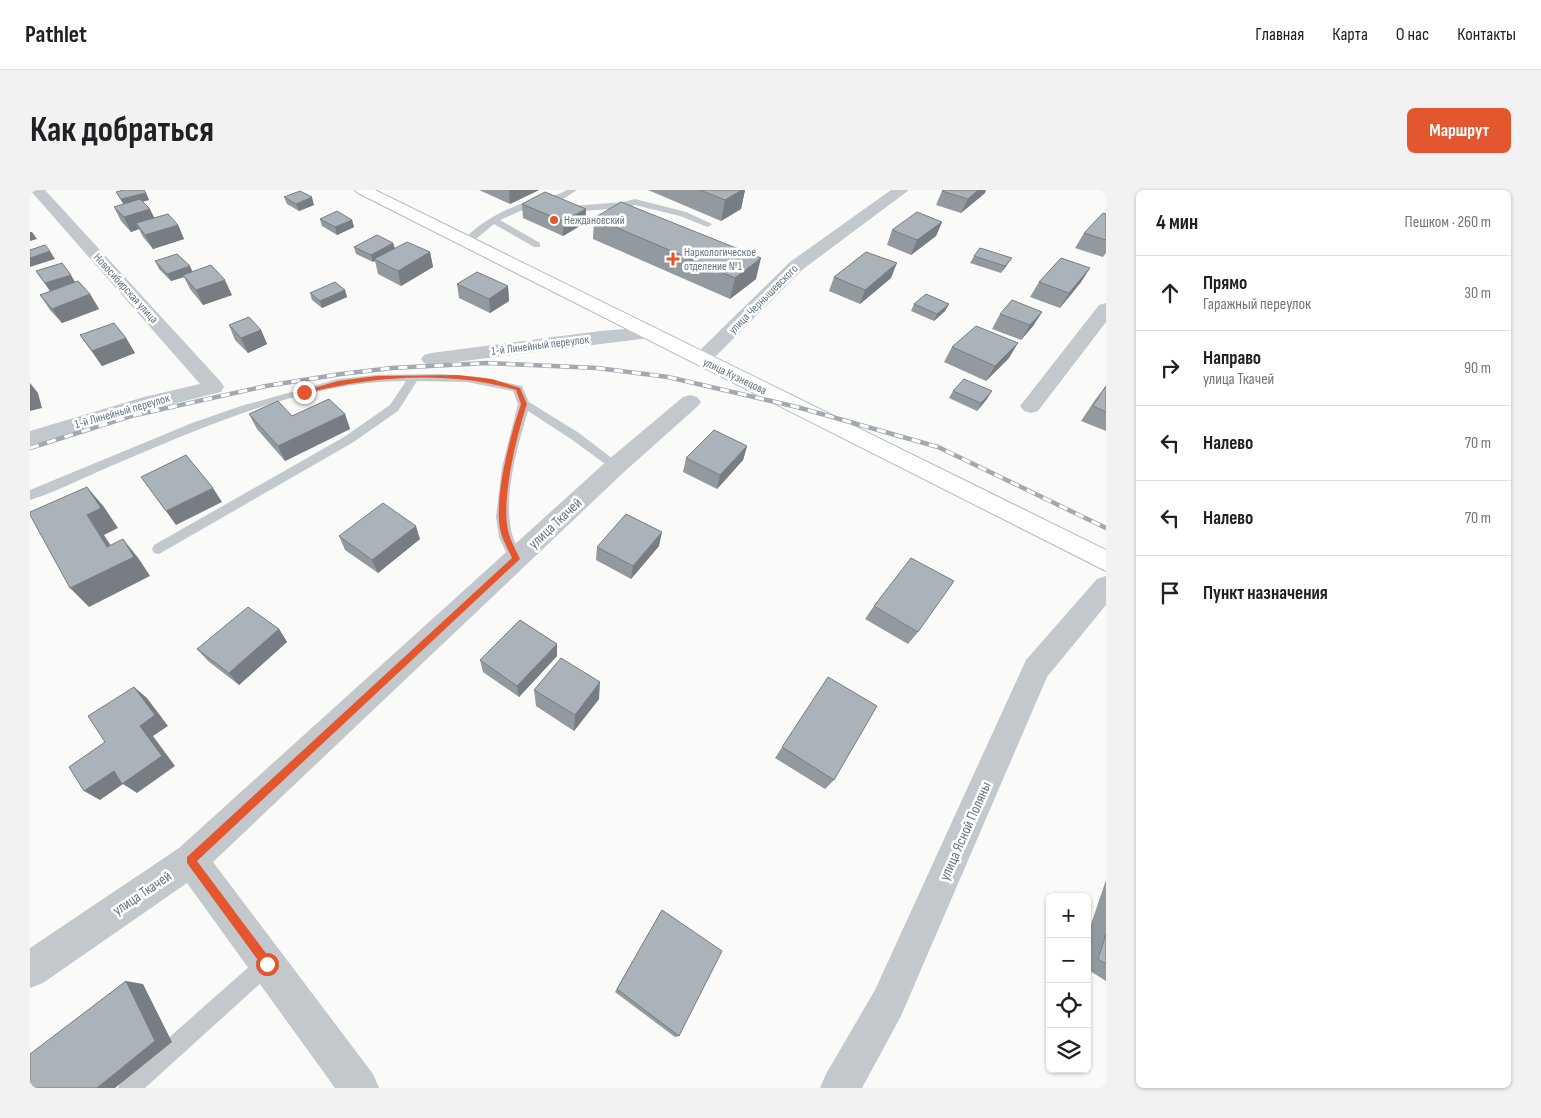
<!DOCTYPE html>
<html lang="ru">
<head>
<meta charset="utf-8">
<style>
	:root { --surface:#fff; --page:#f2f2f2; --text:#202124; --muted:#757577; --line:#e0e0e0; --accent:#e4572e }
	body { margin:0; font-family:"Sofia Sans Condensed",sans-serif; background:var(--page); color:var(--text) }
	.controls { position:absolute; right:15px; bottom:15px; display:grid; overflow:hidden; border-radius:8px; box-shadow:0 1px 4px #0004 }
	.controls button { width:45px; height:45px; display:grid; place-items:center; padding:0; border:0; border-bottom:1px solid var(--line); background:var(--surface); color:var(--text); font:25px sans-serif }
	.stop { position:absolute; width:15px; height:15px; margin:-11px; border:4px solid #e4572e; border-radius:50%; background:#fff }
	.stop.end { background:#e4572e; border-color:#fff; box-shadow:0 1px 5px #0008 }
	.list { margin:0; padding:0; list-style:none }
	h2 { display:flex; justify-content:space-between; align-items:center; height:65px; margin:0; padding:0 20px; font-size:21px }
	h2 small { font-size:16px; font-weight:400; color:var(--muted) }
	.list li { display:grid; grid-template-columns:32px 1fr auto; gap:15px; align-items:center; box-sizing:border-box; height:75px; padding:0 20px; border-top:1px solid var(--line) }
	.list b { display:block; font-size:19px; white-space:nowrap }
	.list p { margin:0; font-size:16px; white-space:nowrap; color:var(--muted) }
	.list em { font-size:16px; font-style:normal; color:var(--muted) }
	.icon { flex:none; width:28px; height:28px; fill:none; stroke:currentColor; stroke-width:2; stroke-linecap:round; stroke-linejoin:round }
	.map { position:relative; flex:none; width:1076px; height:898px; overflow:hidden; border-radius:8px }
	header { display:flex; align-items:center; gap:30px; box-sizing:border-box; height:70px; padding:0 25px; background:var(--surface); border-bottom:1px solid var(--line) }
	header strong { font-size:24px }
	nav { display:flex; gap:28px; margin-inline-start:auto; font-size:18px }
	.intro { display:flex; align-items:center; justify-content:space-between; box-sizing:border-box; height:120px; padding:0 30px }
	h1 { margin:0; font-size:35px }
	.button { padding:12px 22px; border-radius:8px; background:var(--accent); color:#fff; font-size:18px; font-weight:700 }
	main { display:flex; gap:30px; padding:0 30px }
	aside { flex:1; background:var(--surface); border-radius:8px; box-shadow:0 1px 4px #0004 }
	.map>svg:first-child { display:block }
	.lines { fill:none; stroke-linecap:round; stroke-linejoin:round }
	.secondary-casing { stroke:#b3babf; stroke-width:2 }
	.lane { fill:#c3c8cc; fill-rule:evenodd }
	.street { fill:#c3c8cc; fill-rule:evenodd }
	.secondary { fill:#fff; fill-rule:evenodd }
	.rail-casing { stroke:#a2aab0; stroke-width:4.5 }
	.rail { stroke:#fff; stroke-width:3; stroke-dasharray:9; stroke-linecap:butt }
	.wall { fill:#929a9f }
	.shaded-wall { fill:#777d82 }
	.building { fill:#aab3b9; stroke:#777d82 }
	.route { fill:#e4572e }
	.poi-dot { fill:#e4572e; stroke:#fff; stroke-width:2 }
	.labels { text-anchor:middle; stroke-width:5; stroke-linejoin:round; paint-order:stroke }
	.far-poi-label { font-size:12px; fill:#657683; stroke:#fff; text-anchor:start }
	.far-street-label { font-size:12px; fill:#657683; stroke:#fff }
	.street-label { font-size:15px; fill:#657683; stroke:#fff }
</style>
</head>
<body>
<header>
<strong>Pathlet</strong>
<nav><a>Главная</a><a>Карта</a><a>О нас</a><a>Контакты</a></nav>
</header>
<div class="intro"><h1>Как добраться</h1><a class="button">Маршрут</a></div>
<main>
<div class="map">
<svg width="1076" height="898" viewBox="0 0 1076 898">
	<rect width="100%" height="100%" fill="#fafaf8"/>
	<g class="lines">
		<!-- secondary casing -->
		<g class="secondary-casing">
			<path id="secondary" d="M325,0h20l731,360v21l-748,-378z"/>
		</g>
		<!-- lane -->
		<path class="lane" d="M537,0h10l-17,11 -26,4 -34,15 40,23v4h-6l-40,-23 -24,20 -3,1 -5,-3c17,-20 43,-33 67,-41 14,-4 24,-3 38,-11z
			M605,9l51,13 26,12 -4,3 -3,-1 -25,-10 -45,-11 -12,3 -53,4 -9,-7 4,-3 7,4 51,-4z
			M411,184l38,3 43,9 7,16 50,31 43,33 -6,4 -4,-1 -41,-30 -43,-28c-11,37 -24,81 -17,119 2,10 8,20 12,29l-2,4 -5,1 -5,-1 -12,-26 -3,-20 6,-50 16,-63 -5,-13 -46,-9 -50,-1 -19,30 -46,32 -193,111 -5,-1 -2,-4 2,-4 190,-108 46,-32 16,-24c-102,0 -202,46 -295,85 -26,11 -53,25 -81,34v-10l162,-67 49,-17 97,-27 38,-4z
			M237,764l7,3 3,7 -3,7 -129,117h-27l3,-8 139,-123z"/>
		<!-- street -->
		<path class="street" d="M0,0h15l176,192 3,5 -3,5 -65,16 -126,38v-15l114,-34 56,-13z
			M861,0h18l-107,80 -93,93 -7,2 -7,-2 -3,-4 3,-4 95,-93z
			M1076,113v19l-68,89 -7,2 -7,-2 -4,-5 4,-5 75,-96z
			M620,137l7,2 3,4 -3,4 -226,28 -7,-2 -3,-4 3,-4 7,-2 169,-22z
			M660,205l7,2 4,5 -4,5 -73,65 -411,390 160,212 6,14h-44l-148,-205 -144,100 -13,5v-40l149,-100 429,-388 75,-63z
			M1076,386v29l-59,72 -146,339 -39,72h-42l6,-14 49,-84 151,-330 71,-81z"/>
		<!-- secondary -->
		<use href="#secondary" class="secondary"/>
		<!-- rail casing -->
		<g class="rail-casing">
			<path id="rail" d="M0,258l101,-32 135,-30 75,-12 51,-6 95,-5 110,5 71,9 129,30 141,40 168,81"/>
		</g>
		<!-- rail -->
		<use href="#rail" class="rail"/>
	</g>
	<!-- wall -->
	<path class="wall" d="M449,0h60l-29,14z
		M618,0h97l-4,19 -20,12z
		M912,1l43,2 -24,20 -25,-8z
		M86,2l30,1 3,7 -7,2 12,16 24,7 6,14 -31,10 -10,-12 -4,-8 -8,3 -10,-11 -7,-14 9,-3z
		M254,7l30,8 -15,6 -12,-7z
		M492,14l64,5 -1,14 -22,13 -40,-18z
		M1076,24v39l-3,4 -28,-9 9,-15z
		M564,28l162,61 -26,20 -137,-60z
		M290,29l32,1 2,7 -17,8 -15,-9z
		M912,32l-6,14 -25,19 -24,-10 5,-15z
		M363,53l2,5 35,4 3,15 -32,19 -23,-12 -3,-13 -2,1 -17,-8 -2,-7z
		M944,66l33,9 -6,8 -31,-10z
		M125,71l35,5 2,5 40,24 -29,10 -13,-16 -6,-12 -13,4 -12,-12z
		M1060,78l-9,14 -21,26 -30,-11 9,-15z
		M6,81l39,11 15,12 9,15 -37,14 -12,-13 -10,-15 31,-11 -21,7z
		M804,87l57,1 -31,26 -31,-13z
		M427,94l51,2 1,15 -19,12 -31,-15z
		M315,100l2,7 -25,11 -10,-8 -2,-7z
		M884,114h35l-4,7 -11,10 -23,-10z
		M1012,122l-9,14 -12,14 -29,-11 8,-15z
		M199,135l32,5 6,14 -19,9 -13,-13z
		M50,145l46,3 9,15 -33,13z
		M922,157l57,11 -23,23 -42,-19z
		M1076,196v45l-25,-10 14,-21z
		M923,201l34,8 -10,12 -28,-13z
		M219,224l43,2 53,-2 5,15 -65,32 -28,-32z
		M717,256l-4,14 -26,29 -34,-17 3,-14z
		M309,346l81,3 -42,34 -33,-23z
		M629,356l-28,33 -35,-19 1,-13z
		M844,416l44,26 -10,12 -43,-25z
		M249,439l8,13 -48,43 -31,-24 -11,-12z
		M527,466l-38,41 -36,-25 -3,-12z
		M798,487l6,103 -9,9 -50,-31z
		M504,500l65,9 -25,32 -38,-25z
		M1076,690v101l-19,-12v-33z
		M632,720l17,126 -4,1 -60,-45z"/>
	<!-- shaded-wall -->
	<path class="shaded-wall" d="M479,0h30l-29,14z
		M712,0h3l-4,19 -20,12 4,-21z
		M948,0h8l-1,3 -24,20 7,-14z
		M116,3l3,7 -24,6 -4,-7z
		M282,7l2,8 -15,6 -3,-7z
		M120,19l7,14h-21l3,6 -8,3 -7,-15z
		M556,19l-1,14 -22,13v-15z
		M322,30l2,7 -17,8 -2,-8z
		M912,32l-6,14 -25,19 6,-15z
		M148,35l6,14 -31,10 -8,-14z
		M0,42h2l5,7 -7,2z
		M363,53l2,7 -21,9 1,2 -2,1 -2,-7z
		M20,61l5,8 -25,8v-9z
		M400,62l3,15 -32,19 -3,-15z
		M731,68l-5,21 -26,20 5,-21z
		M982,68l-5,7 -6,8 4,-7z
		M867,73l-6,15 -31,26 5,-14z
		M160,76l3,7 -10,2 1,2 -13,4 -4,-7z
		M1060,78l-9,14 -21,26 9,-15z
		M41,85l4,7 -25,9 -5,-8z
		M195,90l7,15 -29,10 -7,-15z
		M478,96l1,15 -19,12 -1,-14z
		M315,100l2,7 -25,11 -2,-7z
		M60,104l9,15 -37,14 -10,-14z
		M919,114l-4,7 -11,10 3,-7z
		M1012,122l-9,14 -12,14 9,-15z
		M231,140l6,14 -19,9 -7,-15z
		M96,148l9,15 -33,13 -10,-15z
		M988,153l-9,15 -23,23 9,-15z
		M0,193l8,10 4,15 -12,3z
		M962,201l-5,8 -10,12 4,-8z
		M315,224l5,15 -65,32 -7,-15z
		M717,256l-4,14 -26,29 3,-14z
		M57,297l17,20 14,21 -14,7 18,28 1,-24 16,20 11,17 -61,31 -19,-19 37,-41 -20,-32z
		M183,298l9,14 -46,23 -10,-14z
		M386,336l4,13 -42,34 -6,-13z
		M632,342l-3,14 -28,33 2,-13z
		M249,439l8,13 -48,43 -10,-12z
		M527,454v12l-38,41 -2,-11z
		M570,492l-1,17 -25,32 1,-16z
		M104,497l13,11 21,28 -15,10 22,30 -38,27 -14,-9 -23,16 -16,-9 56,-65z
		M96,791l17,3 29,58 -57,46h-18z"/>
	<!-- building -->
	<path class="building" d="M94,0h20l2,3 -25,6 -5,-7z
		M670,0h42l-17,10z
		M913,0h35l-10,9 -26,-8z
		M270,1l12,6 -16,7 -12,-7z
		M515,2l41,17 -23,12 -41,-17z
		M110,9l10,10 -26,8 -10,-10z
		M591,12l140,56 -26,20 -141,-60z
		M307,21l15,9 -17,7 -15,-8z
		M887,22l25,10 -25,18 -25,-10z
		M1073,23l3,1v26l-22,-7z
		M138,24l10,11 -33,10 -9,-12z
		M347,45l16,8 -22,12 -17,-8z
		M377,52l23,10 -32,19 -24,-12z
		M15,55l5,6 -20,7v-8z
		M950,58l32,10 -7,8 -31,-10z
		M836,62l31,11 -32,27 -31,-13z
		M147,64l13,12 -23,8 -12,-13z
		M1031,68l29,10 -21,25 -30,-11z
		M32,73l9,12 -26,8 -9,-12z
		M181,75l14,15 -29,10 -13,-15z
		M447,82l31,14 -19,13 -32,-15z
		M48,91l12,13 -38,15 -12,-14z
		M305,92l10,8 -25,11 -10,-8z
		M896,104l23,10 -12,10 -23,-10z
		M982,110l30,12 -12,13 -30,-11z
		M219,127l12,13 -20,8 -12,-13z
		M84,133l12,15 -34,13 -12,-16z
		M946,136l42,17 -23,23 -43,-19z
		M934,189l28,12 -11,12 -28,-12z
		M1076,196v26l-13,-6z
		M299,209l16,15 -67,32 -29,-32 29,-13 14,15z
		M684,240l33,16 -27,29 -34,-17z
		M156,265l27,33 -47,23 -25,-34z
		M57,297l14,21 -14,7 20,32 16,-8 11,18 -64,31 -40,-73v-3z
		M353,313l33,23 -44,34 -33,-24z
		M596,324l36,18 -29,34 -36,-19z
		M881,368l43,23 -36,51 -44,-26z
		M218,417l31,22 -50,44 -32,-24z
		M490,430l37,24 -40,42 -37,-26z
		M531,468l39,24 -25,33 -41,-25z
		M798,487l49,29 -43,74 -52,-33z
		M104,497l21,28 -15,11 22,30 -40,28 -8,-13 -30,20 -15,-24 36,-25 -17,-26z
		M632,720l60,41 -43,85 -62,-47z
		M1076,744v30l-8,-5z
		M96,791l29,60 -58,47h-67v-34z"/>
	<!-- route -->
	<path class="route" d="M428,185l34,4 28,9 7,16c-10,30 -26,95 -19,126 2,10 8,20 12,29l-323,302 74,99 1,4 -1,3 -4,2 -4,-2 -76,-104v-6l325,-299c-4,-9 -10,-19 -12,-29 -6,-32 10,-93 21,-125l-5,-14c-67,-20 -146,-14 -212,4l-4,-2 38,-11 38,-5z"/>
	<!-- markers -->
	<g class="poi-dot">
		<circle cx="524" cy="30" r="5"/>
		<path d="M640.5 61.5h5v5h5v5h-5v5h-5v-5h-5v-5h5z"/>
	</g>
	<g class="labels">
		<!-- far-poi labels -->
		<g class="far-poi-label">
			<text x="534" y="34">Неждановский</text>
			<text x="654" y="66">Наркологическое<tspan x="654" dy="14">отделение №1</tspan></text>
		</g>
		<!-- far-street labels -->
		<g class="far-street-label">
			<text transform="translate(96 98) rotate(48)" y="4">Новосибирская улица</text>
			<text transform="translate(733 109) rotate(-45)" y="4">улица Чернышевского</text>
			<text transform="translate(510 155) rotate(-7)" y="4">1-й Линейный переулок</text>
			<text transform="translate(705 186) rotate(26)" y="4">улица Кузнецова</text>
			<text transform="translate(92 221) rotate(-16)" y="4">1-й Линейный переулок</text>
		</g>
		<!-- street labels -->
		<g class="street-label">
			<text transform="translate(525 333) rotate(-43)" y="5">улица Ткачей</text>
			<text transform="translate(935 641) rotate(-66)" y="5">улица Ясной Поляны</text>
			<text transform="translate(112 703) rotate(-34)" y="5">улица Ткачей</text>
		</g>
	</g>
</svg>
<div class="controls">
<button>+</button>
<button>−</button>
<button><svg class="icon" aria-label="locate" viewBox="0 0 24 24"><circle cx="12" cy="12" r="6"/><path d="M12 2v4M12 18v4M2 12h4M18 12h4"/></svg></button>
<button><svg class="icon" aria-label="layers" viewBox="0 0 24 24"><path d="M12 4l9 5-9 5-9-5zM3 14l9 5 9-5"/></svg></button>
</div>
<div class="stop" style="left:237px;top:774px"></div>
<div class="stop end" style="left:274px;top:202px"></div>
</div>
<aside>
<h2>4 мин<small>Пешком · 260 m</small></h2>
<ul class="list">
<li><svg class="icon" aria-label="ahead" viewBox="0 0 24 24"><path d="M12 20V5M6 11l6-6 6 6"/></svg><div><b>Прямо</b><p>Гаражный переулок</p></div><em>30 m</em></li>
<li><svg class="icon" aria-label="right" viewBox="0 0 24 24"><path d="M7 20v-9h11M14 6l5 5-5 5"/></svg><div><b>Направо</b><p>улица Ткачей</p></div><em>90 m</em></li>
<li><svg class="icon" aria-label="left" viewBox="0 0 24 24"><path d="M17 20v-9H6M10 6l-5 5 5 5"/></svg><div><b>Налево</b></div><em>70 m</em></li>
<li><svg class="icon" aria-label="left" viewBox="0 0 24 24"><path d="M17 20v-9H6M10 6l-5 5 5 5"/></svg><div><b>Налево</b></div><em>70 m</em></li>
<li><svg class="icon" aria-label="arrive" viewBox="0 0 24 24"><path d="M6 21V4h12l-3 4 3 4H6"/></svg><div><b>Пункт назначения</b></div></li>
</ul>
</aside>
</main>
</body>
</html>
